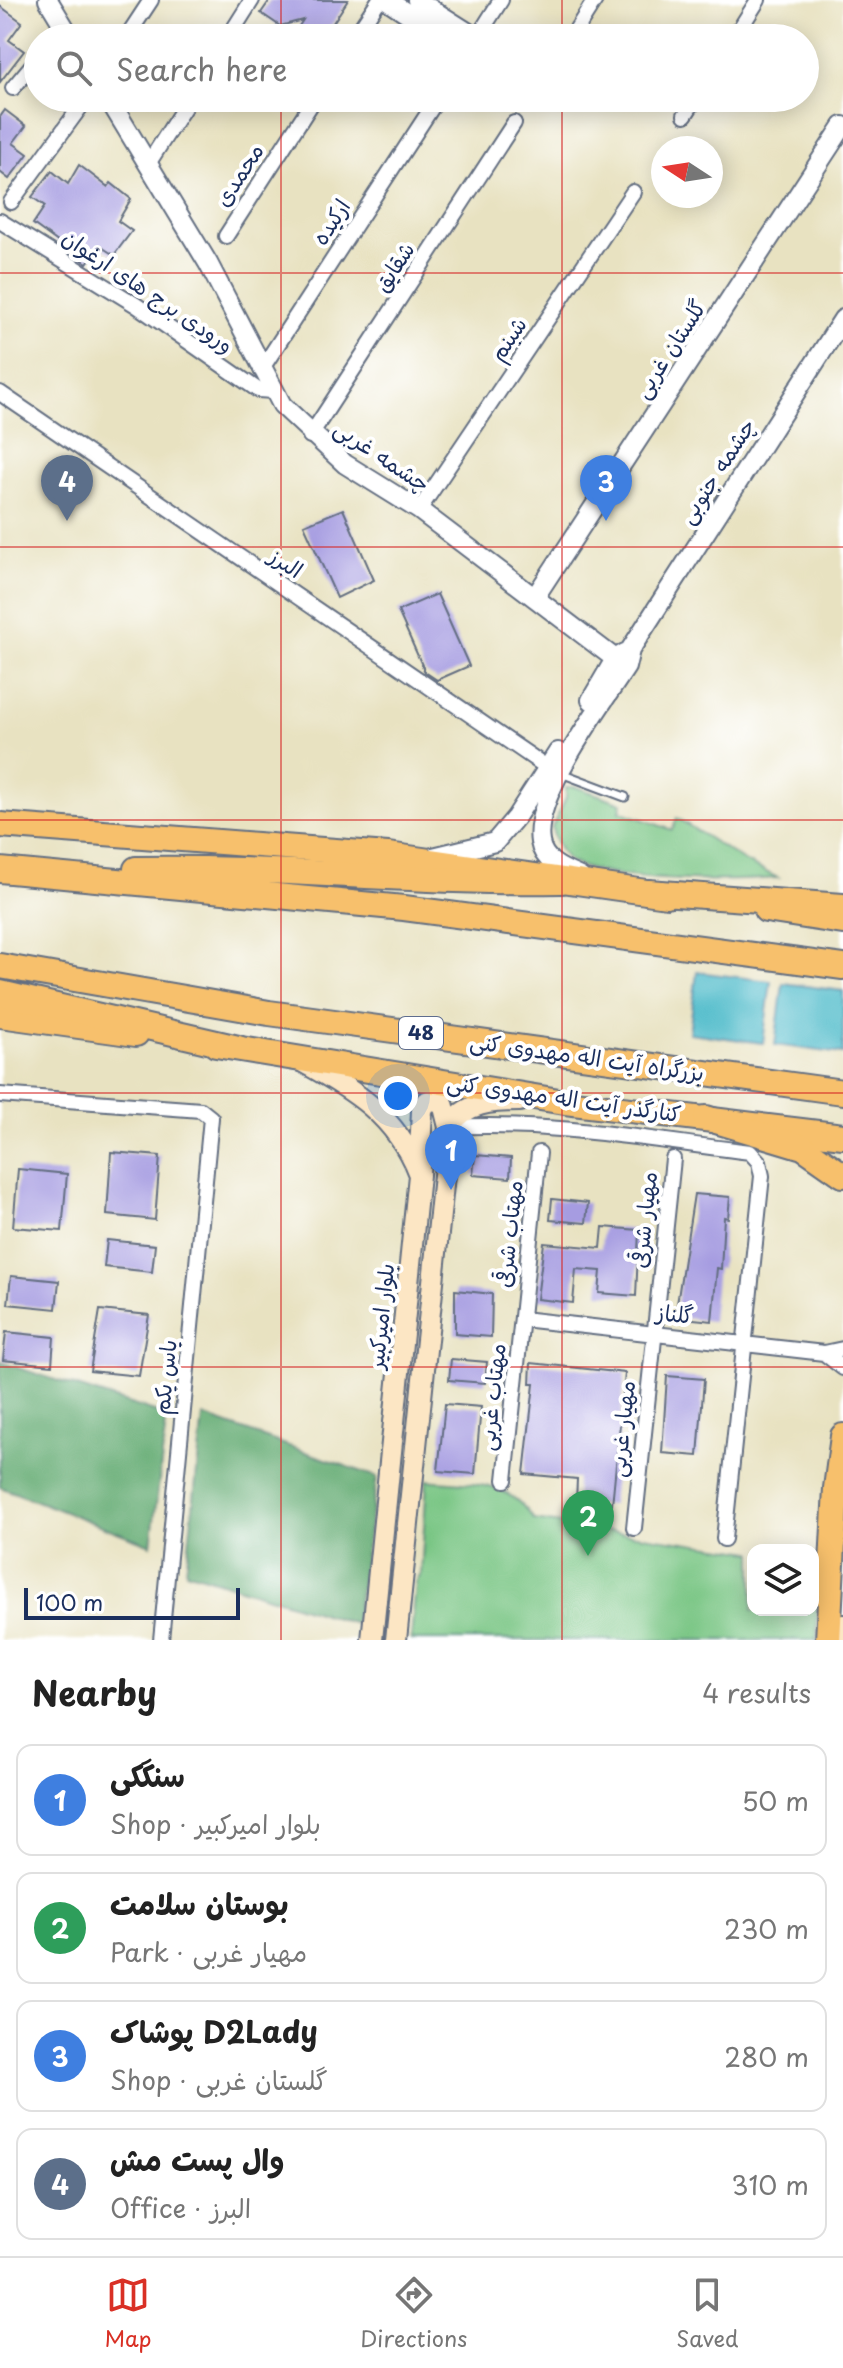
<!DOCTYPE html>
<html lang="en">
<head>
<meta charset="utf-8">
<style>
	:root { --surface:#fff; --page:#f6f6f6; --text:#222; --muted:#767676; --line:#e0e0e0; --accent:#d93025 }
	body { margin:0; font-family:"Playpen Sans","Playpen Sans Arabic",sans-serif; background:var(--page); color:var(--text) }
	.controls { position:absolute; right:24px; bottom:24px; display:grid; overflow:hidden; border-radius:16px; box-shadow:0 4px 20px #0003 }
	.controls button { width:72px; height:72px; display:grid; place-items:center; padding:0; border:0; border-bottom:2px solid var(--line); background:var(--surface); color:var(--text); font:40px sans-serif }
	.compass { position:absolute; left:651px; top:136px; width:72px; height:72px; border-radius:50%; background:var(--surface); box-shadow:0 4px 20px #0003; rotate:282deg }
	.scale { position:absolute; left:24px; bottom:20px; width:216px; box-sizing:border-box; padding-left:8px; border:4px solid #1b2f5e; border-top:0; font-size:22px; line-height:28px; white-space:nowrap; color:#1b2f5e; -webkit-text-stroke:6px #fff; paint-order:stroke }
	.you { position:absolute; left:398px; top:1096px; width:28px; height:28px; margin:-20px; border:6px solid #fff; border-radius:50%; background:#1a73e8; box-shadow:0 0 0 12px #1a73e833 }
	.badge { display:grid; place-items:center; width:52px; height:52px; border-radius:50%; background:var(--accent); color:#fff; font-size:26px; font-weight:700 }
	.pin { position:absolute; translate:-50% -66px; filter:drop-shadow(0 2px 4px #0008) }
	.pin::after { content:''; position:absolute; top:42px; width:28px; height:24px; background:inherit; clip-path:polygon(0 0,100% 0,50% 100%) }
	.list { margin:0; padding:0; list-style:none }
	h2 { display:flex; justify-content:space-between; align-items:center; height:104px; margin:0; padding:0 32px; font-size:34px }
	h2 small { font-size:26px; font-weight:400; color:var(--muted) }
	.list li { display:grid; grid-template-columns:52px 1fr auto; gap:24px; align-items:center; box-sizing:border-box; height:112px; margin:0 16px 16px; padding:0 16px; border:2px solid var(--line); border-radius:16px }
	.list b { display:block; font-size:30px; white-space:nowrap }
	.list p { margin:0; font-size:26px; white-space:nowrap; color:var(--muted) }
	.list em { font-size:26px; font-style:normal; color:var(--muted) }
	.icon { flex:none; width:44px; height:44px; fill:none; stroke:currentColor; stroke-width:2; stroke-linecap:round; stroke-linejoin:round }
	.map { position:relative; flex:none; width:843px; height:1640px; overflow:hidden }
	.search { position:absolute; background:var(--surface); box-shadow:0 4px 20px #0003; left:24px; right:24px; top:24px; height:88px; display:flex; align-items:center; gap:20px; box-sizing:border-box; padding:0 28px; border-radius:44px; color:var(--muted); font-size:30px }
	.sheet { height:616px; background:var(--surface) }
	nav { display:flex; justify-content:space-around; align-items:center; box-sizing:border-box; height:112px; border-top:2px solid var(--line); background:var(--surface); font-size:22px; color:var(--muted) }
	nav a { display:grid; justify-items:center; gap:4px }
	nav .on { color:var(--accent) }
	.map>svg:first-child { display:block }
	.green { fill:#7ac685; stroke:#4a7a72; stroke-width:2 }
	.forest { fill:#63ab72; stroke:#3f6d68; stroke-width:2 }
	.water { fill:#4fbbca; stroke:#357594; stroke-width:2 }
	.building { fill:#a69ce1 }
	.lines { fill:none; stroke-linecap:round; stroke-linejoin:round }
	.service-casing { stroke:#636e81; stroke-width:11 }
	.minor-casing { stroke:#636e81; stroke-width:18 }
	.tertiary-casing { stroke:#636e81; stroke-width:22 }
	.secondary-casing { stroke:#636e81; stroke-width:24 }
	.primary-casing { stroke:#636e81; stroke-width:28 }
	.trunk-casing { stroke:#636e81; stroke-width:28 }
	.service { stroke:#fff; stroke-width:7 }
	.minor { stroke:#fff; stroke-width:14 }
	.tertiary { stroke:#fff; stroke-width:18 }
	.secondary { stroke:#fce6c4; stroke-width:20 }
	.primary { stroke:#f7c06c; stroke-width:24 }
	.trunk { stroke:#f7c06c; stroke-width:24 }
	.grid { fill:none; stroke:#d62828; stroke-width:2; stroke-opacity:0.55 }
	.labels { text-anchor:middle; stroke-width:8; stroke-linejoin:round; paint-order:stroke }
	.shield { fill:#fff; stroke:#5f6d8e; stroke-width:2 }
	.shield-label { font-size:20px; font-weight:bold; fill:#1b2f5e }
	.street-label { font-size:22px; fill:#1b2f5e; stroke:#fff }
</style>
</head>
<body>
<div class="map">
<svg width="843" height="1640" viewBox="0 0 843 1640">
	<rect width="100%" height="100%" fill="#fff"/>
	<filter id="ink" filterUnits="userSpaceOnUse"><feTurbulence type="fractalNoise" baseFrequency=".0125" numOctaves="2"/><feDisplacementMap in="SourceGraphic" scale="16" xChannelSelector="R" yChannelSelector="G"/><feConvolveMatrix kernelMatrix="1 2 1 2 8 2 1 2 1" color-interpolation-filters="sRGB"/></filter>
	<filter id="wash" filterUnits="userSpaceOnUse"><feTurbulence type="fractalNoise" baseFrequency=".006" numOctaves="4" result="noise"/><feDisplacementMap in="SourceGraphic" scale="32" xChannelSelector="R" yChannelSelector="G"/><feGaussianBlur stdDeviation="1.8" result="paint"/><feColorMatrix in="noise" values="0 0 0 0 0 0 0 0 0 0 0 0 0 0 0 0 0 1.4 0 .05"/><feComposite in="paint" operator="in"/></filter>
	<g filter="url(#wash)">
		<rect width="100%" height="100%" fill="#e8e2c1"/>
		<!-- green -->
		<path class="green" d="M566,787h10l46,16 -2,8 52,19 5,-12 67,43 34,17c-45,4 -165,5 -205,-15 -12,-6 -19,-23 -21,-36l14,-29z
			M427,1480c45,5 81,-1 107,40l219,32v58h60v-49l5,1 -1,78h-406l5,-57 5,-9z"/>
		<!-- forest -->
		<path class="forest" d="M0,1362l167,54 -16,129 -151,-58z
			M203,1416l174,61 -22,147 -169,-53z"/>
		<!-- water -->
		<path class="water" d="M697,972l74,9 -8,62 -74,-10z
			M783,983l60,8v63l-68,-9z"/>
		<g id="blocks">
			<!-- building -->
			<path class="building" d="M270,0h78l-25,38h-32l12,-18 -23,6 -19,-13z
				M0,6l22,16 -13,18 15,11 -24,31z
				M5,110l21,16 -13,17 15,11 -19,25 -9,-7v-55z
				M79,165l29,22 3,-4 20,16 -13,22 14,10 -18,24 -14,-9 -13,17 -54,-39 12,-18 -13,-9 20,-26 16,13z
				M343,509l31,71 -37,18 -33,-73z
				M437,594l32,72 -32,14 -12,-8 -27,-61z
				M111,1152l49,4 -5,64 -48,-5z
				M475,1155l36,3 -1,20 -37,-3z
				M18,1169l49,5 -5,57 -49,-4z
				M694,1194l36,3 -2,21 -4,-1 -3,52 -4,-1 -5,53 -37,-4z
				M552,1199l36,4 -2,20 -36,-3z
				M603,1227l36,3 -3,66 -37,-3 2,-22 -25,-2 -3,34 -36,-4 7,-56 57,5z
				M107,1240l48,5 -3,27 -48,-5z
				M11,1276l48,5 -3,28 -48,-5z
				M455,1290l37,4 -1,43 -36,-3z
				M100,1310l49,5 -10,61 -49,-5z
				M6,1332l48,5 -2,28 -49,-5z
				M451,1359l36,3 -2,21 -36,-3z
				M531,1363l94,10 -13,132 -36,-3 1,-23 -53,-5 10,-90h-4z
				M667,1376l37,3 -6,77 -36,-3z
				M445,1404l36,3 -6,67 -37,-3z"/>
		</g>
	</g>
	<g filter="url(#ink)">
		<use href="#blocks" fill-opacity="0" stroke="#636e81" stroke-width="2"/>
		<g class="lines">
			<!-- service casing -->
			<g class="service-casing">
				<path id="service" d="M561,773l64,24"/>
			</g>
			<!-- minor casing -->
			<g class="minor-casing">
				<path id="minor" d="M126,38l25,-38
					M228,38l24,-38
					M354,38l25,-38
					M477,38l24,-38
					M571,38l24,-38
					M734,38l24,-38
					M13,88l25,-30
					M685,115l11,-17
					M148,164l42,-66
					M11,202l76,-104
					M0,221l136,84 122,85 15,1
					M226,236l89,-138
					M261,370l177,-272
					M0,393l548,375
					M310,436l204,-313
					M419,510l214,-318
					M0,1095l201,15 10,8 -50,522
					M449,1127c100,-6 201,13 301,25l9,10 3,14 -38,363
					M522,1319l302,34 19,-4
					M824,1353l19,15
					M505,1480l34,-327
					M634,1528l39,-369"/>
			</g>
			<!-- tertiary casing -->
			<g class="tertiary-casing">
				<path id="tertiary" d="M48,0l23,38
					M387,0l58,38
					M417,0l60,38
					M108,98l100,165 74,142 63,59 74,46 207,157
					M535,597l308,-471
					M591,700l24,-41 10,-6
					M433,857l62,-15 21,-25 42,-65
					M580,877c-16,-7 -37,-15 -40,-35 -8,-46 61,-136 86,-175l4,-17 213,-331"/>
			</g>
			<!-- secondary casing -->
			<g class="secondary-casing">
				<path id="secondary" d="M303,1062c51,28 93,54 115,110
					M372,1640l47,-465 3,-65 4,-8 9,-2 8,3 6,24
					M396,1640l53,-513c16,-25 44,-26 71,-26
					M841,1640l2,-15"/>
			</g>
			<!-- primary casing -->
			<g class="primary-casing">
				<path id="primary" d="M0,825l388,30 279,40
					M766,910l77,12
					M0,1015l136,19
					M216,1045l349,57 278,34"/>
			</g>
			<!-- trunk casing -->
			<g class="trunk-casing">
				<path id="trunk" d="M136,869c142,-3 283,15 425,12
					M0,870l404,38 439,59
					M648,892l195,14
					M0,966l269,47 574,79
					M0,993l238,55
					M706,1118l97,29 40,28
					M828,1640l8,-152 7,-52"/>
			</g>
			<!-- service -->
			<use href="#service" class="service"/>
			<!-- minor -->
			<use href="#minor" class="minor"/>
			<!-- tertiary -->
			<use href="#tertiary" class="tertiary"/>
			<!-- secondary -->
			<use href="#secondary" class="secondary"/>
			<!-- primary -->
			<use href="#primary" class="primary"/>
			<!-- trunk -->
			<use href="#trunk" class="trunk"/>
		</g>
	</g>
	<!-- grid -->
	<path class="grid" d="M281,0v38M562,0v38M281,98v1542M562,98v1542M0,273h843M0,547h843M0,820h843M0,1093h843M0,1367h843"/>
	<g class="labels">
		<!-- shield labels -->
		<rect class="shield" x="399" y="1017" width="44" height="32" rx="6"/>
		<g class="shield-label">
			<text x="421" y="1040">48</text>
		</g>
		<!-- street labels -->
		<g class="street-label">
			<text transform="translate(239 175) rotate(-57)" y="8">محمدی</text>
			<text transform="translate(331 222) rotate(-57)" y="8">ارکیده</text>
			<text transform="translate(394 267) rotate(-57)" y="8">شقایق</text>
			<text transform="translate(148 291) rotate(34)" y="8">ورودی برج های ارغوان</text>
			<text transform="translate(508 339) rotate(-56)" y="8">شبنم</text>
			<text transform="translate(670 349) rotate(-57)" y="8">گلستان غربی</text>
			<text transform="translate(382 456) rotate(34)" y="8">چشمه غربی</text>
			<text transform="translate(717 471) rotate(-57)" y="8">چشمه جنوبی</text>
			<text transform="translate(286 563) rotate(34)" y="8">البرز</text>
			<text transform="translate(587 1057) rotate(8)" y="8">بزرگراه آیت اله مهدوی کنی</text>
			<text transform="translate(564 1098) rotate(8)" y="8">کنارگذر آیت اله مهدوی کنی</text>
			<text transform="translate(644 1220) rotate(-84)" y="8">مهیار شرقی</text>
			<text transform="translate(509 1234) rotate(-84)" y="8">مهتاب شرقی</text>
			<text transform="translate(675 1314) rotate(6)" y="8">گلناز</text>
			<text transform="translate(381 1316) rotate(-84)" y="8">بلوار امیرکبیر</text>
			<text transform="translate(165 1377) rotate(-84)" y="8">یاس یکم</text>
			<text transform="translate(492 1397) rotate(-84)" y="8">مهتاب غربی</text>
			<text transform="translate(622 1429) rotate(-84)" y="8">مهیار غربی</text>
		</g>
	</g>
</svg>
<div class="controls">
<button><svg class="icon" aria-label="layers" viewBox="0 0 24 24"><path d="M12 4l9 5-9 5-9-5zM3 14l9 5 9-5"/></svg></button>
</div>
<svg class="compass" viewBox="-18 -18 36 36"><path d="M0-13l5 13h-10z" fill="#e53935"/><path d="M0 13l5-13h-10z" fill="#767676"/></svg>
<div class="scale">100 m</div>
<div class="you"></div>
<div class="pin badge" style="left:451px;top:1190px;background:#3f7fe0">1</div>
<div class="pin badge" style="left:588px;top:1556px;background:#2e9e5b">2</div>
<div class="pin badge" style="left:606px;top:521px;background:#3f7fe0">3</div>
<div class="pin badge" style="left:67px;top:521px;background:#5c6f8a">4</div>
<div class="search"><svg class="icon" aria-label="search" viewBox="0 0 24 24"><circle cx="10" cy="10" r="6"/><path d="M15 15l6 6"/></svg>Search here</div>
</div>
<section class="sheet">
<h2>Nearby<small>4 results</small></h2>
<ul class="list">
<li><span class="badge" style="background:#3f7fe0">1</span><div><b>سنگکی</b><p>Shop · بلوار امیرکبیر</p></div><em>50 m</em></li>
<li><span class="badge" style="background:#2e9e5b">2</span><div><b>بوستان سلامت</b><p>Park · مهیار غربی</p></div><em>230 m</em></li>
<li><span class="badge" style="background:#3f7fe0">3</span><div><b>پوشاک D2Lady</b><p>Shop · گلستان غربی</p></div><em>280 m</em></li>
<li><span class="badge" style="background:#5c6f8a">4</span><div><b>وال پست مش</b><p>Office · البرز</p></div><em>310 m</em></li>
</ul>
</section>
<nav>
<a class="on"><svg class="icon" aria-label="map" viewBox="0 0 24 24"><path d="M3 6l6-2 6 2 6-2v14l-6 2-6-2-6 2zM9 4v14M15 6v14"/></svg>Map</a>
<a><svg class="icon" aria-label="directions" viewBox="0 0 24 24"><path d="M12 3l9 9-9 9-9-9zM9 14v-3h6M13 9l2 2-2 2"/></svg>Directions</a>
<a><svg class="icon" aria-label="saved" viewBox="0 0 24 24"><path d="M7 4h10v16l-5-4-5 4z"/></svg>Saved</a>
</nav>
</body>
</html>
